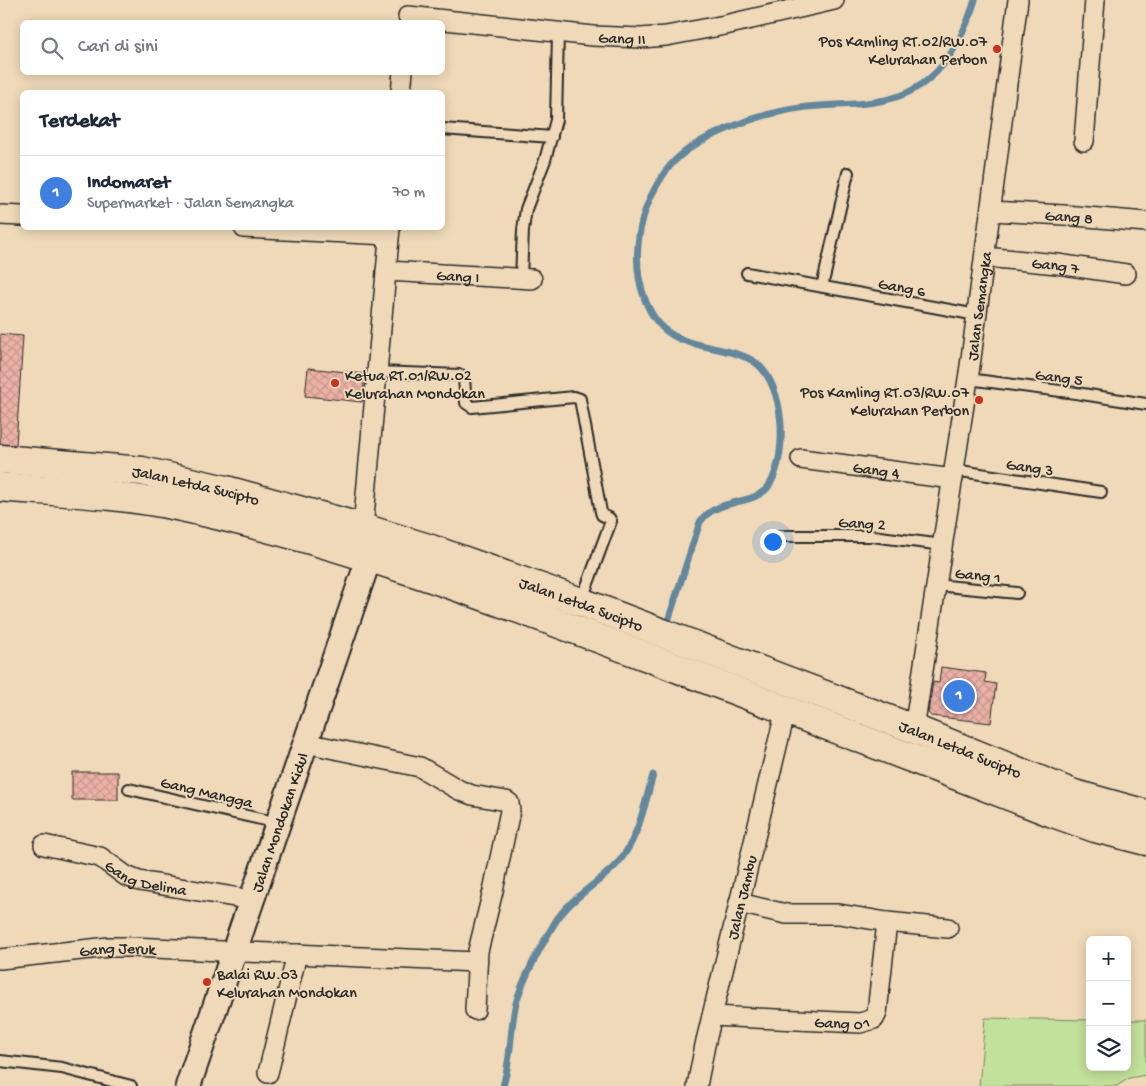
<!DOCTYPE html>
<html lang="id">
<head>
<meta charset="utf-8">
<style>
	:root { --surface:#fff; --page:#f6f6f7; --text:#1f2937; --muted:#747a83; --line:#e0e1e3; --accent:#0b8043 }
	body { margin:0; font-family:"Gochi Hand",sans-serif; background:var(--page); color:var(--text) }
	.controls { position:absolute; right:15px; bottom:15px; display:grid; overflow:hidden; border-radius:8px; box-shadow:0 2px 12px #0003 }
	.controls button { width:45px; height:45px; display:grid; place-items:center; padding:0; border:0; border-bottom:1px solid var(--line); background:var(--surface); color:var(--text); font:25px sans-serif }
	.you { position:absolute; left:772px; top:541px; width:18px; height:18px; margin:-12px; border:4px solid #fff; border-radius:50%; background:#1a73e8; box-shadow:0 0 0 8px #1a73e833 }
	.badge { display:grid; place-items:center; width:32px; height:32px; border-radius:50%; background:var(--accent); color:#fff; font-size:16px; font-weight:700 }
	.pin { position:absolute; translate:-50% -50%; border:2px solid #fff; box-shadow:0 1px 5px #0006 }
	.list { margin:0; padding:0; list-style:none }
	h2 { display:flex; justify-content:space-between; align-items:center; height:65px; margin:0; padding:0 20px; font-size:21px }
	h2 small { font-size:16px; font-weight:400; color:var(--muted) }
	.list li { display:grid; grid-template-columns:32px 1fr auto; gap:15px; align-items:center; box-sizing:border-box; height:75px; padding:0 20px; border-top:1px solid var(--line) }
	.list b { display:block; font-size:19px; white-space:nowrap }
	.list p { margin:0; font-size:16px; white-space:nowrap; color:var(--muted) }
	.list em { font-size:16px; font-style:normal; color:var(--muted) }
	.icon { flex:none; width:28px; height:28px; fill:none; stroke:currentColor; stroke-width:2; stroke-linecap:round; stroke-linejoin:round }
	.map { position:relative; flex:none; width:1146px; height:1086px; overflow:hidden }
	.search { position:absolute; background:var(--surface); box-shadow:0 2px 12px #0003; left:20px; top:20px; width:425px; height:55px; display:flex; align-items:center; gap:12px; box-sizing:border-box; padding:0 18px; border-radius:8px; color:var(--muted); font-size:19px }
	.panel { position:absolute; background:var(--surface); box-shadow:0 2px 12px #0003; left:20px; top:90px; width:425px; height:140px; border-radius:8px }
	.map>svg:first-child { display:block }
	.green { fill:#c2e19a; stroke:#768662 }
	.lines { fill:none; stroke-linecap:round; stroke-linejoin:round }
	.stream { stroke:#64879d; stroke-width:7 }
	.building { fill:url(#building-cross-hatch); stroke:#2b2b2b }
	.service-casing { stroke:#2b2b2b; stroke-width:14 }
	.minor-casing { stroke:#2b2b2b; stroke-width:22 }
	.tertiary-casing { stroke:#2b2b2b; stroke-width:28 }
	.secondary-casing { stroke:#2b2b2b; stroke-width:31 }
	.service { stroke:#efd9b8; stroke-width:10 }
	.minor { stroke:#efd9b8; stroke-width:19 }
	.tertiary { stroke:#efd9b8; stroke-width:24 }
	.secondary { stroke:#efd9b8; stroke-width:28 }
	.poi-dot { fill:#c8321e; stroke:#efd9b8; stroke-width:2 }
	.labels { text-anchor:middle; stroke-width:4; stroke-linejoin:round; paint-order:stroke }
	.street-label { font-size:16px; fill:#2b2b2b; stroke:#efd9b8 }
	.poi-label { font-size:16px; fill:#2b2b2b; stroke:#efd9b8; text-anchor:end }
</style>
</head>
<body>
<div class="map">
<svg width="1146" height="1086" viewBox="0 0 1146 1086">
	<defs>
		<pattern id="building-cross-hatch" width="8" height="8" patternUnits="userSpaceOnUse" patternTransform="scale(1.25)"><rect width="8" height="8" fill="#ebb1a6"/><path d="M0 0l8 8M0 8l8-8" fill="none" stroke="#ca988f"/></pattern>
	</defs>
	<rect width="100%" height="100%" fill="#efd9b8"/>
	<filter id="ink" filterUnits="userSpaceOnUse"><feTurbulence type="fractalNoise" baseFrequency=".02" numOctaves="2"/><feDisplacementMap in="SourceGraphic" scale="10" xChannelSelector="R" yChannelSelector="G"/><feConvolveMatrix kernelMatrix="1 2 1 2 8 2 1 2 1" color-interpolation-filters="sRGB"/></filter>
	<g filter="url(#ink)">
		<!-- green -->
		<path class="green" d="M985,1018l105,2v47h37v-47h19v55l-17,3 -12,8h-138z"/>
		<g class="lines">
			<!-- stream -->
			<path class="stream" d="M669,618l31,-96c18,-26 57,-15 70,-38 18,-30 15,-99 -14,-121 -16,-13 -57,-15 -78,-25 -33,-15 -43,-60 -40,-93 2,-23 10,-46 22,-65 13,-23 36,-38 60,-48 27,-13 57,-21 87,-25 24,-3 49,-1 73,-6 55,-9 80,-53 95,-101
				M503,1086c8,-26 7,-52 12,-79 6,-25 26,-61 39,-83 15,-25 41,-38 61,-58 23,-24 29,-60 38,-91"/>
		</g>
		<!-- building -->
		<path class="building" d="M0,334l23,2 -7,109 -16,-1z
			M308,368l57,6 -3,28 -57,-6z
			M941,667l45,6 -1,9 11,2 -5,39 -60,-7 -3,-3 5,-31 6,1z
			M72,772h46v28h-46z"/>
		<g class="lines">
			<!-- service casing -->
			<g class="service-casing">
				<path id="service" d="M442,129l110,8
					M747,273l230,42
					M521,278l2,-48 3,-21 19,-49 11,-40 2,-87
					M822,287l26,-114
					M377,372l84,3 3,4 2,24 6,4 102,-10 6,2 21,113 1,3 7,3 2,3 -30,81
					M968,379l108,14 70,11
					M954,470l147,22
					M780,536h92l71,9
					M936,585l81,8
					M129,789l149,34
					M0,1061l62,7 69,18"/>
			</g>
			<!-- minor casing -->
			<g class="minor-casing">
				<g id="minor">
					<path id="s1" d="M408,16l185,20 48,2 25,-2 59,-11 109,-25"/>
					<path d="M401,92l2,-20"/>
					<path d="M1084,141l11,-141"/>
					<path id="s2" d="M991,211l73,4 82,7"/>
					<path d="M0,215l22,1"/>
					<path d="M244,228l145,7"/>
					<path id="s3" d="M985,257l72,7 69,10"/>
					<path id="s4" d="M386,271l146,8"/>
					<path id="s5" d="M801,459l152,20"/>
					<path d="M363,528l27,-300"/>
					<path id="s6" d="M914,729l56,-363 48,-366"/>
					<path d="M306,743l114,24 39,23 13,5 34,6 3,2 1,8 -17,80 -15,60 -3,59"/>
					<path id="s7" d="M44,845l56,12 26,19 13,5 113,19"/>
					<path d="M739,903l47,11h53l48,8 61,6"/>
					<path id="s8" d="M0,959l109,-12h22l346,15"/>
					<path id="s9" d="M712,1016l148,7 14,-4 3,-6 10,-91"/>
					<path d="M268,1073l29,-119"/>
					<path id="s10" d="M697,1086l8,-41 81,-336"/>
				</g>
			</g>
			<!-- tertiary casing -->
			<g class="tertiary-casing">
				<g id="tertiary">
					<path id="s11" d="M188,1086l181,-528"/>
				</g>
			</g>
			<!-- secondary casing -->
			<g class="secondary-casing">
				<g id="secondary">
					<path id="s12" d="M0,459l142,12 84,19 137,38 68,21 150,53 333,127 160,65 72,20"/>
					<path d="M0,487c59,5 119,7 177,19 163,35 321,94 476,153 134,51 267,102 400,154l42,15 51,13"/>
				</g>
			</g>
			<!-- service -->
			<use href="#service" class="service"/>
			<!-- minor -->
			<use href="#minor" class="minor"/>
			<!-- tertiary -->
			<use href="#tertiary" class="tertiary"/>
			<!-- secondary -->
			<use href="#secondary" class="secondary"/>
		</g>
	</g>
	<!-- markers -->
	<g class="poi-dot">
		<circle cx="997" cy="49" r="5"/>
		<circle cx="335" cy="383" r="5"/>
		<circle cx="979" cy="400" r="5"/>
		<circle cx="207" cy="982" r="5"/>
	</g>
	<g class="labels">
		<!-- street labels -->
		<g class="street-label">
			<text dy="6" stroke="none"><textPath href="#s1" startOffset="215">Gang II</textPath></text>
			<text dy="6" stroke="none"><textPath href="#s2" startOffset="78">Gang 8</textPath></text>
			<text dy="6" stroke="none"><textPath href="#s3" startOffset="71">Gang 7</textPath></text>
			<text dy="6" stroke="none"><textPath href="#s4" startOffset="72">Gang I</textPath></text>
			<text transform="translate(902 286) rotate(10)" y="6">Gang 6</text>
			<text dy="6" stroke="none"><textPath href="#s6" startOffset="428">Jalan Semangka</textPath></text>
			<text transform="translate(1059 376) rotate(7)" y="6">Gang 5</text>
			<text transform="translate(1030 466) rotate(8)" y="6">Gang 3</text>
			<text dy="6" stroke="none"><textPath href="#s5" startOffset="76">Gang 4</textPath></text>
			<text dy="6" stroke="none"><textPath href="#s12" startOffset="198">Jalan Letda Sucipto</textPath></text>
			<text transform="translate(862 522) rotate(3)" y="6">Gang 2</text>
			<text transform="translate(978 574) rotate(6)" y="6">Gang 1</text>
			<text dy="6" stroke="none"><textPath href="#s12" startOffset="602">Jalan Letda Sucipto</textPath></text>
			<text dy="6" stroke="none"><textPath href="#s12" startOffset="1008">Jalan Letda Sucipto</textPath></text>
			<text transform="translate(207 791) rotate(13)" y="6">Gang Mangga</text>
			<text dy="6" stroke="none"><textPath href="#s11" startOffset="279">Jalan Mondokan Kidul</textPath></text>
			<text dy="6" stroke="none"><textPath href="#s7" startOffset="109">Gang Delima</textPath></text>
			<text dy="6" stroke="none"><textPath href="#s10" startOffset="194">Jalan Jambu</textPath></text>
			<text dy="6" stroke="none"><textPath href="#s8" startOffset="118">Gang Jeruk</textPath></text>
			<text dy="6" stroke="none"><textPath href="#s9" startOffset="130">Gang 01</textPath></text>
		</g>
		<!-- poi labels -->
		<g class="poi-label">
			<text x="987" y="46">Pos Kamling RT.02/RW.07<tspan x="987" dy="18">Kelurahan Perbon</tspan></text>
			<text x="345" y="380" text-anchor="start">Ketua RT.01/RW.02<tspan x="345" dy="18">Kelurahan Mondokan</tspan></text>
			<text x="969" y="397">Pos Kamling RT.03/RW.07<tspan x="969" dy="18">Kelurahan Perbon</tspan></text>
			<text x="217" y="979" text-anchor="start">Balai RW.03<tspan x="217" dy="18">Kelurahan Mondokan</tspan></text>
		</g>
	</g>
</svg>
<div class="controls">
<button>+</button>
<button>−</button>
<button><svg class="icon" aria-label="layers" viewBox="0 0 24 24"><path d="M12 4l9 5-9 5-9-5zM3 14l9 5 9-5"/></svg></button>
</div>
<div class="you"></div>
<div class="pin badge" style="left:959px;top:696px;background:#3f7fe0">1</div>
<div class="search"><svg class="icon" aria-label="search" viewBox="0 0 24 24"><circle cx="10" cy="10" r="6"/><path d="M15 15l6 6"/></svg>Cari di sini</div>
<section class="panel">
<h2>Terdekat<small></small></h2>
<ul class="list">
<li><span class="badge" style="background:#3f7fe0">1</span><div><b>Indomaret</b><p>Supermarket · Jalan Semangka</p></div><em>70 m</em></li>
</ul>
</section>
</div>
</body>
</html>
